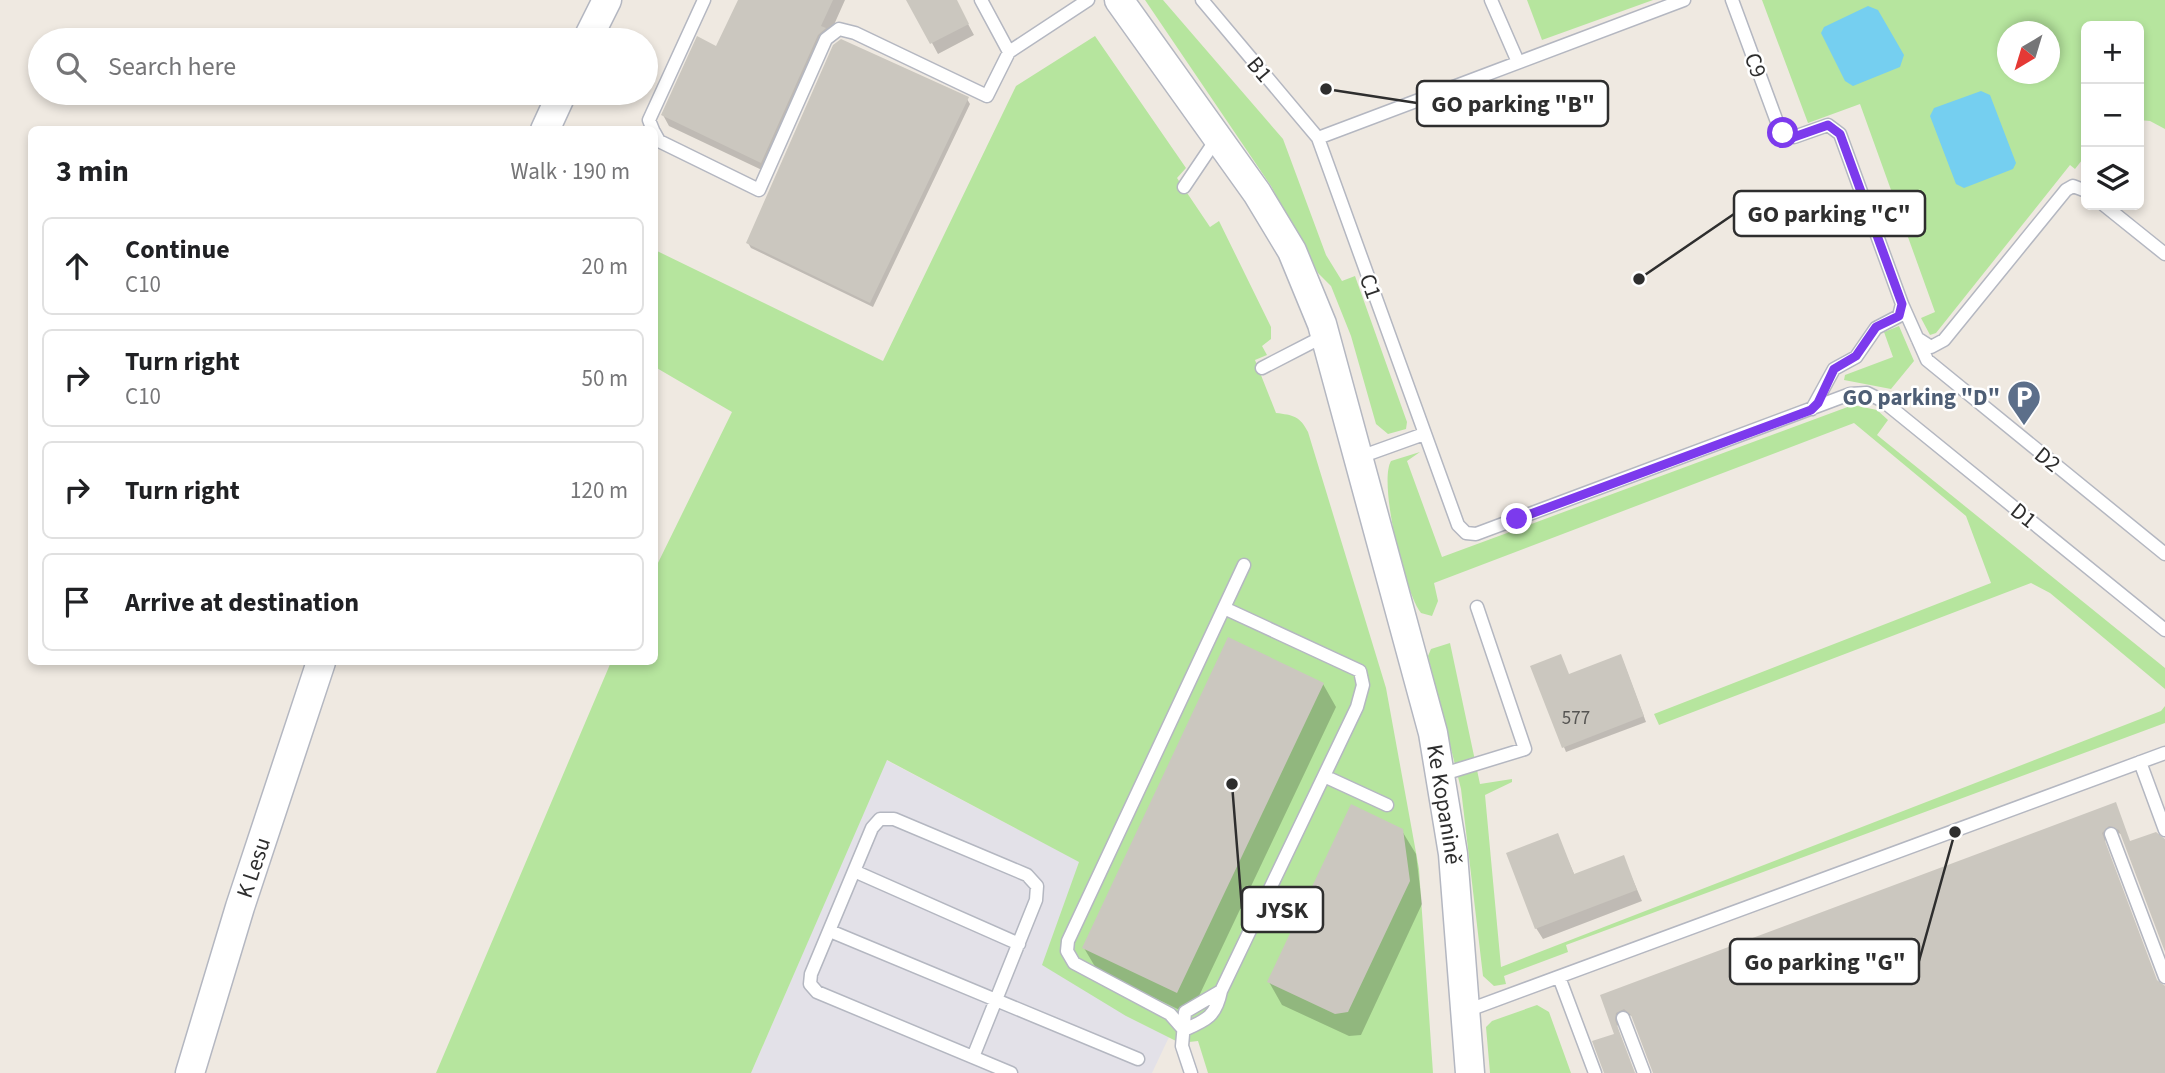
<!DOCTYPE html>
<html lang="en">
<head>
<meta charset="utf-8">
<style>
	:root { --surface:#fff; --page:#f6f6f6; --text:#202124; --muted:#757577; --line:#e0e0e0 }
	body { margin:0; font-family:"Source Sans 3",sans-serif; background:var(--page); color:var(--text) }
	.controls { position:absolute; right:21px; top:21px; display:grid; overflow:hidden; border-radius:10px; box-shadow:0 4px 10px #0003 }
	.controls button { width:63px; height:63px; display:grid; place-items:center; padding:0; border:0; border-bottom:2px solid var(--line); background:var(--surface); color:var(--text); font:35px sans-serif }
	.compass { position:absolute; left:1997px; top:21px; width:63px; height:63px; border-radius:50%; background:var(--surface); box-shadow:0 4px 10px #0003; rotate:218deg }
	.stop { position:absolute; width:21px; height:21px; margin:-16px; border:5px solid #7c3aed; border-radius:50%; background:#fff }
	.stop.end { background:#7c3aed; border-color:#fff; box-shadow:0 2px 7px #0008 }
	.list { margin:0; padding:0; list-style:none }
	h2 { display:flex; justify-content:space-between; align-items:center; height:91px; margin:0; padding:0 28px; font-size:30px }
	h2 small { font-size:23px; font-weight:400; color:var(--muted) }
	.list li { display:grid; grid-template-columns:46px 1fr auto; gap:21px; align-items:center; box-sizing:border-box; height:98px; margin:0 14px 14px; padding:0 14px; border:2px solid var(--line); border-radius:10px }
	.list b { display:block; font-size:26px; white-space:nowrap }
	.list p { margin:0; font-size:23px; white-space:nowrap; color:var(--muted) }
	.list em { font-size:23px; font-style:normal; color:var(--muted) }
	.icon { flex:none; width:38px; height:38px; fill:none; stroke:currentColor; stroke-width:2; stroke-linecap:round; stroke-linejoin:round }
	.map { position:relative; flex:none; width:2165px; height:1073px; overflow:hidden }
	.search { position:absolute; background:var(--surface); box-shadow:0 4px 10px #0003; left:28px; top:28px; width:630px; height:77px; display:flex; align-items:center; gap:18px; box-sizing:border-box; padding:0 24px; border-radius:38px; color:var(--muted); font-size:26px }
	.panel { position:absolute; background:var(--surface); box-shadow:0 4px 10px #0003; left:28px; top:126px; width:630px; height:539px; border-radius:10px }
	.map>svg:first-child { display:block }
	.industrial { fill:#e3e1e8 }
	.green { fill:#b6e59e; fill-rule:evenodd }
	.water { fill:#75cff0 }
	.shadow { fill:#0003 }
	.building { fill:#cbc7bf }
	.lines { fill:none; stroke-linecap:round; stroke-linejoin:round }
	.service-casing { stroke:#b4b7c1; stroke-width:15 }
	.tertiary-casing { stroke:#b4b7c1; stroke-width:31 }
	.service { stroke:#fff; stroke-width:12 }
	.tertiary { stroke:#fff; stroke-width:28 }
	.route { stroke:#7c3aed; stroke-width:9 }
	.labels { text-anchor:middle; stroke-width:5; stroke-linejoin:round; paint-order:stroke }
	.number-label { font-size:19px; fill:#555452 }
	.street-label { font-size:23px; fill:#2e2e2e; stroke:#fff }
	.service-label { font-size:23px; font-weight:bold; fill:#4e5e75; stroke:#fff; text-anchor:end }
	.leader { fill:none; stroke:#2e2e2e; stroke-width:2.5 }
	.callout-dot { fill:#2e2e2e; stroke:#fff; stroke-width:2.5 }
	.callout { fill:#fff; stroke:#2e2e2e; stroke-width:2.5 }
	.callout-label { font-size:24px; text-anchor:middle; font-weight:bold; fill:#2e2e2e }
</style>
</head>
<body>
<div class="map">
<svg width="2165" height="1073" viewBox="0 0 2165 1073">
	<rect width="100%" height="100%" fill="#efe9e1"/>
	<!-- industrial -->
	<path class="industrial" d="M886,760l194,102 46,154 43,21 -17,36h-401z"/>
	<!-- green -->
	<path class="green" d="M1145,0h18l120,139 43,116 16,26 13,-5 52,146 -1,7 -18,5 -12,-10 -25,-88 -20,-50 -13,-13 -47,-87z
		M1527,0h126l-111,40z
		M1762,0h403v129l-15,-8 -11,-1v-94h-53v129l-11,14 -5,-4 -134,168 -6,2 -9,-17 14,-6 -75,-208 -52,19zM2008,32h42v42h-42z
		M1095,36l91,132 -9,10 33,49 9,-6 52,106v12l-9,7 5,9 -12,5 21,53c17,2 24,3 32,19l78,256 33,181 14,204h-225l-10,-32 -18,2 -54,-27 -84,-51 37,-103 -192,-102 -136,313h-315l175,-411h43l1,-93 77,-157 -77,-45v-117l228,111 133,-275z
		M1899,326l15,35 -23,28 -47,-9 1,-5 48,-18 -9,-25z
		M1853,405l24,5 11,10 -11,15 288,233v21l-115,-96 -19,-10 -372,142 -5,-11 337,-131 -25,-67 -112,-93 -420,160 4,18 -6,15 -11,-3c-16,-20 -43,-130 -30,-152l29,-9 -13,9 35,96z
		M1450,643l30,141 32,-5v3l-27,13 16,172 660,-256 4,-5v17l-599,222 2,7 -64,24 2,8 -12,2 -11,-10 -22,-187 -33,-133 3,-7z
		M1537,1005l12,7 22,61h-81l-4,-46 6,-6z"/>
	<!-- water -->
	<path class="water" d="M1868,6l10,4 26,45 -4,12 -47,19 -8,-5 -24,-48 3,-6z
		M1981,91l9,4 26,68 -3,6 -49,19 -8,-4 -26,-68 4,-8z"/>
	<!-- shadow -->
	<path class="shadow" d="M740,0h105l-77,173 -99,-47 -6,-11 54,-67z
		M923,0h32l19,35 -36,19 -26,-48z
		M967,99l3,5 -97,203 -122,-59 -3,-5z
		M1623,661l23,61 -80,30 -34,-85 37,9z
		M1323,684l13,23 -146,308 -93,-45 -13,-22z
		M2115,805l15,38 35,-4v108l-42,-112 -11,-5 -6,4 -1,10 52,138 8,4v87h-511l-21,-57 -11,-2 -5,13 17,46h-30l13,-38 -15,-39z
		M1402,831l14,23 6,50 -61,131 -12,1 -67,-31 -13,-23z
		M1557,835l18,41 48,-19 19,44 -99,38 -7,-11z"/>
	<!-- building -->
	<path class="building" d="M738,0h95l-12,26 5,2 -8,7 -57,128 -100,-48 36,-79 19,10z
		M906,0h51l12,24 -39,20z
		M841,39l128,58 -99,206 -124,-60 87,-198z
		M1228,637l96,46 -147,310 -95,-45z
		M1561,654l8,20 52,-20 23,62 -82,32 -32,-82z
		M2116,802l14,39 26,-9 9,7v113l-46,-122 -10,-4 -7,7 55,147 8,6v87h-512l-22,-58 -7,-6 -8,4 -1,7 20,53h-31l-12,-32 22,-7 -14,-39z
		M1351,804l52,25 7,52 -62,131 -13,2 -68,-32z
		M1558,833l16,41 50,-19 13,35 -102,39 -29,-76z"/>
	<g class="lines">
		<!-- service casing -->
		<g class="service-casing">
			<path id="service" d="M981,0l28,52
				M1202,0l116,138 140,387 8,8 10,1 374,-140 17,-1 16,8 282,229
				M1491,0l27,62
				M1732,0l48,130 14,7 34,-12 12,9 62,170 25,56 238,194
				M653,130l-4,-10 55,-120
				M654,132l5,9 100,49 67,-151 13,-10 16,4 132,63 22,-44 79,-52
				M1318,138l366,-138
				M1184,187l33,-49
				M2104,205l61,49
				M1917,338l14,9 13,-7 122,-150 7,-4 13,5
				M1262,368l64,-33
				M1812,409l22,-40 22,-12 20,-29 23,-12 3,-12
				M1360,457l64,-23
				M2140,762l25,68
				M1440,775l85,-26 -48,-142
				M1324,776l63,29
				M2111,834l54,143
				M854,871l165,73
				M830,931l308,128
				M1559,977l36,96
				M1466,1011l699,-258
				M1623,1018l21,55
				M1184,1030l-14,-16 -96,-51 -7,-12 1,-10 176,-376
				M1184,1030c23,-10 32,-14 37,-39l136,-284 6,-22 -3,-14 -136,-63
				M973,1057l63,-157 1,-14 -10,-11 -133,-56h-14l-8,9 -61,146 -1,10 7,8 194,81
				M1191,1073l-9,-27 3,-34 36,-21"/>
		</g>
		<!-- tertiary casing -->
		<g class="tertiary-casing">
			<g id="tertiary">
				<path id="s1" d="M1119,0l138,193 35,58 30,73 111,409 20,121 17,219"/>
				<path d="M587,40l20,-40"/>
				<path d="M545,130l17,-37"/>
				<path id="s2" d="M190,1073l50,-166 81,-245"/>
			</g>
		</g>
		<!-- service -->
		<use href="#service" class="service"/>
		<!-- tertiary -->
		<use href="#tertiary" class="tertiary"/>
	</g>
	<g class="lines">
		<!-- route -->
		<path class="route" d="M1517,519l294,-109 7,-7 16,-34 22,-13 20,-29 23,-11 3,-12 -62,-170 -12,-9 -34,12 -11,-4"/>
	</g>
	<!-- icons -->
	<defs>
		<g id="parking-pin" transform="scale(1.75)"><path d="M0 17L-7.5 6A9.5 9.5 0 1 1 7.5 6Z" fill="#5c6f8a" stroke="#fff"/><path d="M-3.5-5.5H1a3.5 3.5 0 0 1 0 7H-1V5.5H-3.5ZM-1-3.4V-.6H.8a1.4 1.4 0 0 0 0-2.8Z" fill="#fff"/></g>
	</defs>
	<g fill-rule="evenodd">
		<use href="#parking-pin" x="2024" y="397"/>
	</g>
	<g class="labels">
		<!-- number labels -->
		<g class="number-label">
			<text x="1576" y="724">577</text>
		</g>
		<!-- street labels -->
		<g class="street-label">
			<text transform="translate(1756 65) rotate(70)" y="8">C9</text>
			<text transform="translate(1260 69) rotate(50)" y="8">B1</text>
			<text transform="translate(1371 286) rotate(70)" y="8">C1</text>
			<text transform="translate(2048 459) rotate(39)" y="8">D2</text>
			<text transform="translate(2024 515) rotate(39)" y="8">D1</text>
			<text dy="8" stroke="none"><textPath href="#s1" startOffset="880">Ke Kopanině</textPath></text>
			<text dy="8" stroke="none"><textPath href="#s2" startOffset="215">K Lesu</textPath></text>
		</g>
		<!-- service labels -->
		<g class="service-label">
			<text x="2000" y="405">GO parking "D"</text>
		</g>
	</g>
	<!-- callouts -->
	<path class="leader" d="M1326 89L1417 103M1639 279L1734 214M1232 784L1242 909M1955 832L1919 961"/>
	<g class="callout-dot">
		<circle cx="1326" cy="89" r="7"/>
		<circle cx="1639" cy="279" r="7"/>
		<circle cx="1232" cy="784" r="7"/>
		<circle cx="1955" cy="832" r="7"/>
	</g>
	<g class="callout">
		<rect x="1417" y="81" width="191" height="45" rx="7"/>
		<rect x="1734" y="191" width="191" height="45" rx="7"/>
		<rect x="1242" y="887" width="81" height="45" rx="7"/>
		<rect x="1730" y="939" width="189" height="45" rx="7"/>
	</g>
	<g class="callout-label">
		<text x="1513" y="112">GO parking "B"</text>
		<text x="1829" y="222">GO parking "C"</text>
		<text x="1282" y="918">JYSK</text>
		<text x="1825" y="970">Go parking "G"</text>
	</g>
</svg>
<div class="controls">
<button>+</button>
<button>−</button>
<button><svg class="icon" aria-label="layers" viewBox="0 0 24 24"><path d="M12 4l9 5-9 5-9-5zM3 14l9 5 9-5"/></svg></button>
</div>
<svg class="compass" viewBox="-18 -18 36 36"><path d="M0-13l5 13h-10z" fill="#e53935"/><path d="M0 13l5-13h-10z" fill="#757577"/></svg>
<div class="stop" style="left:1783px;top:133px"></div>
<div class="stop end" style="left:1517px;top:519px"></div>
<div class="search"><svg class="icon" aria-label="search" viewBox="0 0 24 24"><circle cx="10" cy="10" r="6"/><path d="M15 15l6 6"/></svg>Search here</div>
<section class="panel">
<h2>3 min<small>Walk · 190 m</small></h2>
<ul class="list">
<li><svg class="icon" aria-label="ahead" viewBox="0 0 24 24"><path d="M12 20V5M6 11l6-6 6 6"/></svg><div><b>Continue</b><p>C10</p></div><em>20 m</em></li>
<li><svg class="icon" aria-label="right" viewBox="0 0 24 24"><path d="M7 20v-9h11M14 6l5 5-5 5"/></svg><div><b>Turn right</b><p>C10</p></div><em>50 m</em></li>
<li><svg class="icon" aria-label="right" viewBox="0 0 24 24"><path d="M7 20v-9h11M14 6l5 5-5 5"/></svg><div><b>Turn right</b></div><em>120 m</em></li>
<li><svg class="icon" aria-label="arrive" viewBox="0 0 24 24"><path d="M6 21V4h12l-3 4 3 4H6"/></svg><div><b>Arrive at destination</b></div></li>
</ul>
</section>
</div>
</body>
</html>
